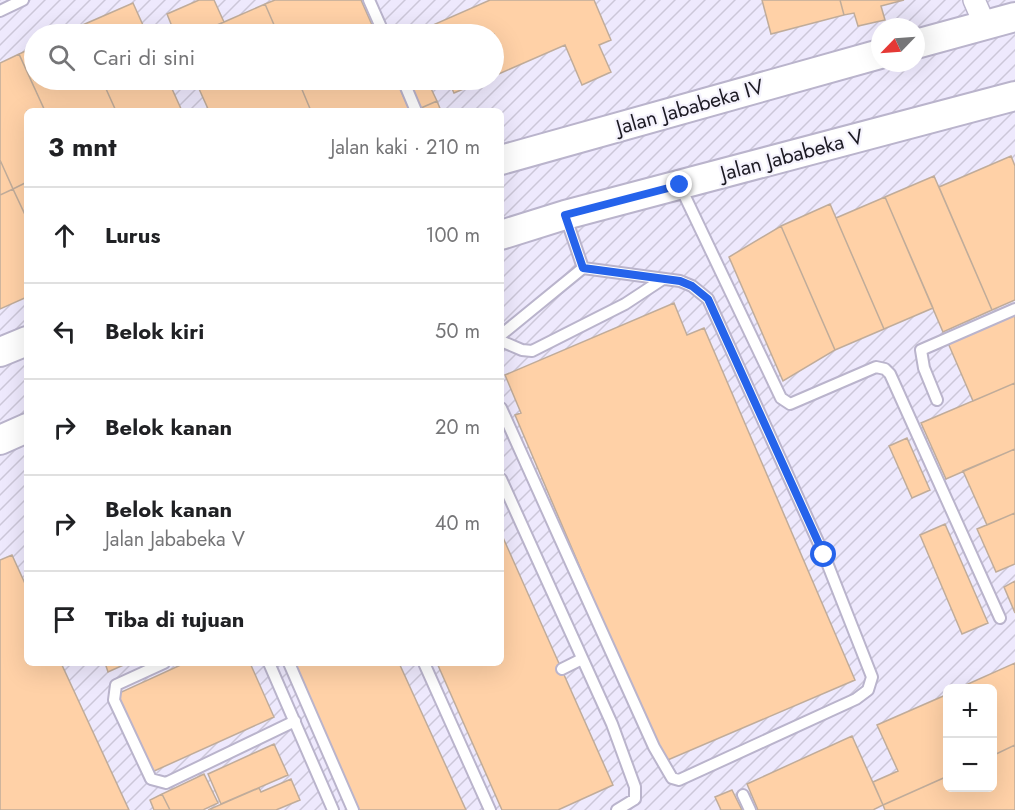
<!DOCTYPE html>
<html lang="id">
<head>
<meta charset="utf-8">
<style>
	:root { --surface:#fff; --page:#f2f2f2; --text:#202124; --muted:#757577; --line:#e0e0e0 }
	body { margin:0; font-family:Jost,sans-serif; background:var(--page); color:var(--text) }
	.controls { position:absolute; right:18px; bottom:18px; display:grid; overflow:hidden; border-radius:9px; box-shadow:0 6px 24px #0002 }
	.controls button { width:54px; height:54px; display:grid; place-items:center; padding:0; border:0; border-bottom:2px solid var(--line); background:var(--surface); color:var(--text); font:30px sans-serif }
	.compass { position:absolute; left:871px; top:18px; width:54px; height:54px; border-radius:50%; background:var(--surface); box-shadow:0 6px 24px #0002; rotate:245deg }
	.stop { position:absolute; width:18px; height:18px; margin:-14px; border:4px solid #2563eb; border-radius:50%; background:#fff }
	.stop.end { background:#2563eb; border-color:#fff; box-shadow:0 2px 6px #0008 }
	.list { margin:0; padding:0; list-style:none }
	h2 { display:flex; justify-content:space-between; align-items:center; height:78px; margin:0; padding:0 24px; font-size:26px }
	h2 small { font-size:20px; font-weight:400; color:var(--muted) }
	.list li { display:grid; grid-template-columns:39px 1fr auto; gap:18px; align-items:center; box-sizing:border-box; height:96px; padding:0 24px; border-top:2px solid var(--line) }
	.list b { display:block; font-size:22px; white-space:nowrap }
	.list p { margin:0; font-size:20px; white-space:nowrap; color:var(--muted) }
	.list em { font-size:20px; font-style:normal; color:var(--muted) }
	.icon { flex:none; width:33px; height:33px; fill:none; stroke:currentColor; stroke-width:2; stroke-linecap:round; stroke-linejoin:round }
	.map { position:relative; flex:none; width:1015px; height:810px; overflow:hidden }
	.search { position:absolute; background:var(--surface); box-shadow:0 6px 24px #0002; left:24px; top:24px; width:480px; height:66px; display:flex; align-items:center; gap:15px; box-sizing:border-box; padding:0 21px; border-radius:33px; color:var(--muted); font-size:22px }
	.panel { position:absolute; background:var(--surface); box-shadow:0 6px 24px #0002; left:24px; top:108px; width:480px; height:558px; border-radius:9px }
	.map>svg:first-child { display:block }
	.industrial { fill:url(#industrial-furrows); fill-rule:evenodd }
	.building { fill:#ffd1a7; stroke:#c0ac9a; stroke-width:1.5 }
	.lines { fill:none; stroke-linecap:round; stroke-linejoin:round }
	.lane-casing { stroke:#bab4cc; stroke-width:14 }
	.street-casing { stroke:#bab4cc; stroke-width:24 }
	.secondary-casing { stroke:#bab4cc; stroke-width:32 }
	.lane { stroke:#fff; stroke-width:10 }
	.street { stroke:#fff; stroke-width:21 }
	.secondary { stroke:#fff; stroke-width:28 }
	.route { stroke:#2563eb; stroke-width:8 }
	.labels { text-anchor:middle; stroke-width:4.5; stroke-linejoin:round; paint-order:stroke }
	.street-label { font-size:21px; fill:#1c1a23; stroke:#f5f3fd }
</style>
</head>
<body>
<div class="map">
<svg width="1015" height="810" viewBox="0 0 1015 810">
	<defs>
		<pattern id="industrial-furrows" width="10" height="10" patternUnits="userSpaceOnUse" patternTransform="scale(1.5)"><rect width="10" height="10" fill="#eee9fd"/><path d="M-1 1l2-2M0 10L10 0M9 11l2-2" fill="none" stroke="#ccc7d9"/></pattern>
	</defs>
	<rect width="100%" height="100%" fill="#f5f3fd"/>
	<!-- industrial -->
	<path class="industrial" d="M0,0h1015v810h-1015zM880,27h36v36h-36zM34,34h460v46h-460zM27,111h474v552h-474zM948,688h44v100h-44z"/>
	<!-- building -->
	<path class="building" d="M199,0h15l10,22 -28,12h-21l-8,-20z
		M275,0h86l15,34h-98l-13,-30z
		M490,0h104l17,40 -12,5 12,27 -29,13 -17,-40 -71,31v-42h-65l-3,-6z
		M762,0h78l4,15 -73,19z
		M840,0h64l-23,6 4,14 -27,6 -4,-13 -10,2z
		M133,3l14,31h-66l-3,-7z
		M265,4l13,30h-82l28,-12z
		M78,27l3,7h-18z
		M34,47v33h68l14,31h-71l-26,-57z
		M19,54l26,57h-18v71l-14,7 -13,-29v-97z
		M102,80h66l14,31h-66z
		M195,80h103l13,31h-102z
		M298,80h98l14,31h-99z
		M409,80h18l10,21 -16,7z
		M448,80h37l-31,13z
		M437,101l4,10h-19l-1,-3z
		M1011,156l4,10v134l-23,10 -53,-123z
		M0,160l13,29 -13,6z
		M934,176l58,134 -49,22 -58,-135z
		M27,182v37l-14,-30z
		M13,189l14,30v78l-27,12v-114z
		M885,197l48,111 -49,21 -48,-111z
		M830,204l54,125 -49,21 -54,-124z
		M781,226l54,124 -52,31 -54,-124z
		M674,303l13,32 17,-7 151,352 -192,82 -148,-347 6,-2 -16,-38z
		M1015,314v69l-42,18 -25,-58z
		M1015,383v66l-69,30 -25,-56z
		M907,438l23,52 -18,8 -23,-52z
		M1015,449v64l-28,12 -24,-54z
		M1015,513v51l-19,8 -19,-43z
		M945,524l43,99 -26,11 -42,-99z
		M501,533l112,252 -55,25h-56l-65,-147h64z
		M12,555l15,33v75h34l68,147h-129v-250z
		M1015,581v32l-11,-26z
		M105,663h23l-20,9z
		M185,663h65l24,54 -122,55 -35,-78z
		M291,663h108l67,147h-109z
		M1015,663v82l-23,11v-68h-33z
		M948,694v82l-65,29 -10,-23 25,-11 -21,-46z
		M852,736l31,69 -10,5h-115l-11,-26z
		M274,744l14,31 -67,29 -13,-30z
		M1015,745v65h-130l-2,-5 65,-29v12h44v-32z
		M204,774l14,29 -15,7h-33l-8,-16z
		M291,779l9,21 -24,10h-68l51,-22 2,4z
		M732,790l10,20h-21l-6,-13z
		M162,794l8,16h-16l-4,-10z"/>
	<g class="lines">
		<!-- lane casing -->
		<g class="lane-casing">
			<path id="lane" d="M369,0l15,34
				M0,11l23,-11
				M403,80l13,31
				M680,186l101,212 9,6 86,-37 9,2 5,5 110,244
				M501,335l82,-67
				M501,341l21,9 10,1 93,-47 38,-25
				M937,400l-13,-32 -3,-18 94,-41
				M501,408l153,339 18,31 7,2 11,-5 166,-76 12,-9 4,-13 -48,-122 -116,-256 -16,-13 -12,-5 -97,-13 -18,-53
				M501,479l111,245 23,63v12l-18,11
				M164,663l-48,22 -2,15 37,79 15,4 129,-62
				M269,663l64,147
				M289,663l64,147
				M424,663l66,147
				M562,669l20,-10
				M743,795l7,15"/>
		</g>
		<!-- street casing -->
		<g class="street-casing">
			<path id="street" d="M974,0l11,25"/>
		</g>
		<!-- secondary casing -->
		<g class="secondary-casing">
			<path id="secondary" d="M916,44l99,-27
				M501,160l379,-106
				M501,235l64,-20 450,-119
				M0,352l27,-11
				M0,440l27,-12"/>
		</g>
		<!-- lane -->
		<use href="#lane" class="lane"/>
		<!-- street -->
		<use href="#street" class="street"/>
		<!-- secondary -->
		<use href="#secondary" class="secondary"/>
	</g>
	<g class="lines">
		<!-- route -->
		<path class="route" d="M680,185l-115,30 18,53 97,13 12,5 16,13 116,256"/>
	</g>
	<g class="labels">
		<!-- street labels -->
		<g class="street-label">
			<text transform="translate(690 107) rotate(-16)" y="7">Jalan Jababeka IV</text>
			<text transform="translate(792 155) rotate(-15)" y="7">Jalan Jababeka V</text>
		</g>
	</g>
</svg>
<div class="controls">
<button>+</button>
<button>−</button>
</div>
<svg class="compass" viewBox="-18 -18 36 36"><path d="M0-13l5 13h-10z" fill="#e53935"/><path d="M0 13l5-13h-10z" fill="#757577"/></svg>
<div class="stop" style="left:824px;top:555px"></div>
<div class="stop end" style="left:680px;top:185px"></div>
<div class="search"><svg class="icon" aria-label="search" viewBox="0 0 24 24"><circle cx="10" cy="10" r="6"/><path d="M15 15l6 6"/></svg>Cari di sini</div>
<section class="panel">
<h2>3 mnt<small>Jalan kaki · 210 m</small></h2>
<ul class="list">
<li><svg class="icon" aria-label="ahead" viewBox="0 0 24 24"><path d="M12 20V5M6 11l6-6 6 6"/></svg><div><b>Lurus</b></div><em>100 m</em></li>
<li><svg class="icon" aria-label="left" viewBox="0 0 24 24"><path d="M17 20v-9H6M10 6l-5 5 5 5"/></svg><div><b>Belok kiri</b></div><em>50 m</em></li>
<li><svg class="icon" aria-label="right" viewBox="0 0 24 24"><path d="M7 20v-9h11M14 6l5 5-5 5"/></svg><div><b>Belok kanan</b></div><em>20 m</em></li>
<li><svg class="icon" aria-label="right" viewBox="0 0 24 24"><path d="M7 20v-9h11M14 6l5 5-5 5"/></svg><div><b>Belok kanan</b><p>Jalan Jababeka V</p></div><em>40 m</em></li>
<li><svg class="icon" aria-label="arrive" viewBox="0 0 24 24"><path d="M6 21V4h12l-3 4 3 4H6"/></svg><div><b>Tiba di tujuan</b></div></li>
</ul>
</section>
</div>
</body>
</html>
